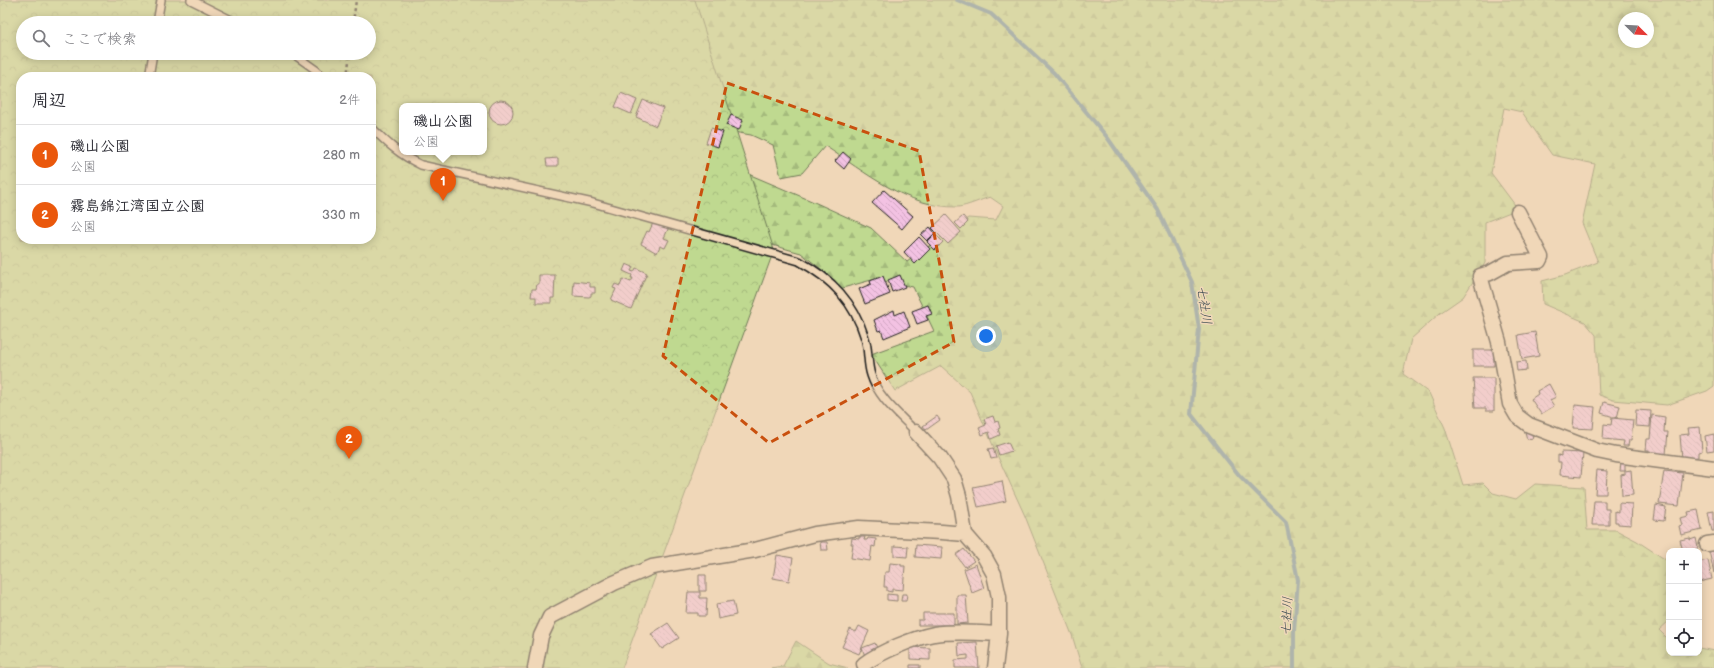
<!DOCTYPE html>
<html lang="ja">
<head>
<meta charset="utf-8">
<style>
	:root { --surface:#fff; --page:#f2f2f3; --text:#2b2b33; --muted:#7c7c81; --line:#e1e1e2; --accent:#ea580c }
	body { margin:0; font-family:"Balsamiq Sans","Klee One",sans-serif; background:var(--page); color:var(--text) }
	.controls { position:absolute; right:12px; bottom:12px; display:grid; overflow:hidden; border-radius:8px; box-shadow:0 2px 10px #0003 }
	.controls button { width:36px; height:36px; display:grid; place-items:center; padding:0; border:0; border-bottom:1px solid var(--line); background:var(--surface); color:var(--text); font:20px sans-serif }
	.compass { position:absolute; left:1618px; top:12px; width:36px; height:36px; border-radius:50%; background:var(--surface); box-shadow:0 2px 10px #0003; rotate:114deg }
	.you { position:absolute; left:986px; top:336px; width:14px; height:14px; margin:-10px; border:3px solid #fff; border-radius:50%; background:#1a73e8; box-shadow:0 0 0 6px #1a73e833 }
	.badge { display:grid; place-items:center; width:26px; height:26px; border-radius:50%; background:var(--accent); color:#fff; font-size:13px; font-weight:700 }
	.pin { position:absolute; translate:-50% -33px; filter:drop-shadow(0 1px 2px #0008) }
	.pin::after { content:''; position:absolute; top:21px; width:14px; height:12px; background:inherit; clip-path:polygon(0 0,100% 0,50% 100%) }
	.popup { position:absolute; left:399px; top:103px; width:88px; height:52px; box-sizing:border-box; display:grid; place-content:center; border-radius:8px; background:var(--surface); filter:drop-shadow(0 1px 3px #0005); font-size:13px; white-space:nowrap; color:var(--muted) }
	.popup b { font-size:15px; color:var(--text) }
	.popup::after { content:''; position:absolute; left:50%; top:100%; margin-left:-8px; border:8px solid transparent; border-top-color:var(--surface) }
	.list { margin:0; padding:0; list-style:none }
	h2 { display:flex; justify-content:space-between; align-items:center; height:52px; margin:0; padding:0 16px; font-size:17px }
	h2 small { font-size:13px; font-weight:400; color:var(--muted) }
	.list li { display:grid; grid-template-columns:26px 1fr auto; gap:12px; align-items:center; box-sizing:border-box; height:60px; padding:0 16px; border-top:1px solid var(--line) }
	.list b { display:block; font-size:15px; white-space:nowrap }
	.list p { margin:0; font-size:13px; white-space:nowrap; color:var(--muted) }
	.list em { font-size:13px; font-style:normal; color:var(--muted) }
	.icon { flex:none; width:22px; height:22px; fill:none; stroke:currentColor; stroke-width:2; stroke-linecap:round; stroke-linejoin:round }
	.map { position:relative; flex:none; width:1714px; height:668px; overflow:hidden }
	.search { position:absolute; background:var(--surface); box-shadow:0 2px 10px #0003; left:16px; top:16px; width:360px; height:44px; display:flex; align-items:center; gap:10px; box-sizing:border-box; padding:0 14px; border-radius:22px; color:var(--muted); font-size:15px }
	.panel { position:absolute; background:var(--surface); box-shadow:0 2px 10px #0003; left:16px; top:72px; width:360px; height:172px; border-radius:16px }
	.map>svg:first-child { display:block }
	.forest { fill:url(#forest-firs); stroke:#6e7a56; fill-rule:evenodd }
	.park { fill:url(#park-crowns); stroke:#6e7a56; fill-rule:evenodd }
	.lines { fill:none; stroke-linecap:round; stroke-linejoin:round }
	.stream { stroke:#618a9c; stroke-width:4 }
	.building { fill:url(#building-back-hatch); stroke:#1c1c1c }
	.lane-casing { stroke:#1c1c1c; stroke-width:10 }
	.street-casing { stroke:#1c1c1c; stroke-width:17 }
	.path { stroke:#1c1c1c; stroke-width:2.5; stroke-dasharray:3 3; stroke-linecap:butt }
	.lane { stroke:#f0d7b8; stroke-width:7 }
	.street { stroke:#f0d7b8; stroke-width:14 }
	.marked { fill:none; stroke:#c9500e; stroke-width:3; stroke-dasharray:8 5; stroke-linejoin:round }
	.labels { text-anchor:middle; stroke-width:3; stroke-linejoin:round; paint-order:stroke }
	.water-label { font-size:13px; font-style:italic; fill:#394a51; stroke:#f0d7b8 }
</style>
</head>
<body>
<div class="map">
<svg width="1714" height="668" viewBox="0 0 1714 668">
	<defs>
		<pattern id="forest-firs" width="22" height="20" patternUnits="userSpaceOnUse"><rect width="22" height="20" fill="#bfd990"/><path d="M5 1l3.5 6h-7zM16 11l3.5 6h-7z" fill="#a4ba7c"/></pattern>
		<pattern id="park-crowns" width="20" height="18" patternUnits="userSpaceOnUse"><rect width="20" height="18" fill="#bfd990"/><path d="M2 6a3 3 0 1 1 6 0M12 15a3 3 0 1 1 6 0" fill="none" stroke="#a4ba7c"/></pattern>
		<pattern id="building-back-hatch" width="6" height="6" patternUnits="userSpaceOnUse"><rect width="6" height="6" fill="#f3c2e3"/><path d="M-1 5l2 2M0 0l6 6M5-1l2 2" fill="none" stroke="#d0a6c2"/></pattern>
	</defs>
	<rect width="100%" height="100%" fill="#f0d7b8"/>
	<filter id="ink" filterUnits="userSpaceOnUse"><feTurbulence type="fractalNoise" baseFrequency=".025" numOctaves="2"/><feDisplacementMap in="SourceGraphic" scale="8" xChannelSelector="R" yChannelSelector="G"/><feConvolveMatrix kernelMatrix="1 2 1 2 8 2 1 2 1" color-interpolation-filters="sRGB"/></filter>
	<g filter="url(#ink)">
		<!-- forest -->
		<path class="forest" d="M290,0h1424v386l-7,5 -40,14 -54,-5 -14,-5 -3,-60 -11,-13 -42,-18 -1,-23 23,-6 33,-13 -16,-39 13,-59 -43,-9 -30,-43 -18,-4 -13,65 27,36 -33,13v41l-22,34 -23,16 -29,26 -8,35 26,19 16,35 18,57 20,-2 10,10 23,6 19,-15 49,3 3,43h29l21,11 32,21v59l-10,9 10,10v13h30v-5l15,3v17h-632l-10,-33 -47,-119 -27,-59 -28,-65 -29,-26 -46,25 -24,-37 63,-23 -21,-44 -38,-8 -36,10 -8,-12 -30,-24 -47,-13 -55,-87 115,49 57,26 36,34 61,-44 28,2 7,-14 -13,-9c-10,3 -22,9 -32,10 -51,1 -93,-35 -133,-61l-23,27 -21,4 -8,-32 -22,-10 -59,-10 -274,-104 -49,2zM1624,18h24v24h-24z
			M796,641l33,22 19,5h-77l12,-2z"/>
		<!-- park -->
		<path class="park" d="M0,0h695l79,250 -152,418h-622zM23,23h346v30h-346zM21,77h350v162h-350zM402,106h82v46h-82z"/>
		<g class="lines">
			<!-- stream -->
			<path class="stream" d="M957,0l34,14 63,59 53,64 51,73 34,72 7,47 -8,85 48,61 47,47 12,58 -4,51v37"/>
		</g>
		<!-- building -->
		<path class="building" d="M621,93l16,7 -6,14 -16,-7z
			M489 112a12 12 0 1 1 24 0a12 12 0 1 1-24 0Z
			M643,100l20,8 -7,18 -20,-9z
			M731,115l12,5 -4,10 -13,-5z
			M711,128l12,4 -5,15 -12,-4z
			M843,152l8,7 -7,10 -9,-8z
			M558,158v8h-11l-1,-7z
			M884,190l29,26 -11,13 -30,-26z
			M946,215l15,17 -13,12 -16,-16z
			M963,216l5,6 -7,7 -6,-6z
			M653,223l16,4 -5,11 5,2 -4,8 -5,-2 -3,7 -16,-9 6,-13 2,1z
			M930,227l5,6 -8,8 -6,-6z
			M935,234l8,8 -8,8 -8,-8z
			M919,237l11,12 -15,15 -11,-12z
			M626,264l7,3 -2,4 3,1 2,-4 11,5 -16,36 -20,-9 5,-11 -3,-1 2,-4 5,2 3,-7 8,3 2,-4h-2l1,-3 -9,-4z
			M539,275h16l-1,23h-3v5h-15v-6h-5l1,-8h4l1,-5h2z
			M900,275l5,12 -13,5 -4,-12z
			M883,276l7,18 -25,10 -6,-15 12,-5 -1,-3z
			M574,281l16,2v4h5v6h-4v3l-2,1 -16,-1z
			M928,305l4,9 -6,2 2,4 -11,4 -5,-13z
			M894,310l1,5 9,-4 6,16 -26,11 -3,-8 -3,1 -4,-11z
			M1535,332l4,24 -17,3 -4,-24z
			M1473,350h21v16h-21z
			M1526,361l1,9 -10,1 -1,-9z
			M1473,378h21v33h-8v-3h-11z
			M1549,384l7,13 -6,3 4,6 -13,8 -10,-15 7,-5 -1,-3z
			M1604,402l16,4 -3,12 -16,-5z
			M1575,405l20,2 -2,22 -20,-1z
			M1636,410l15,1 -1,16 -15,-1z
			M1652,415l13,2 -1,15h4l-2,22 -17,-1v-3h-3l1,-11h3z
			M937,416l3,4 -14,10 -3,-4z
			M993,416l2,6 3,-1 2,7 -2,1 2,6 -9,4 -2,-7 -7,3 -3,-7 7,-3 -2,-6z
			M1612,418l21,2 -2,20h-2l-1,6h-5l1,-5 -21,-2 1,-15 7,1z
			M1700,427l2,24 -4,1v5l-16,2 -2,-24 9,-1 -1,-6z
			M1531,431l2,7 -6,1 -2,-7z
			M1714,434v16l-7,1 -2,-15z
			M1008,442l4,9 -13,4 -3,-9z
			M993,448l3,10 -5,1 -3,-10z
			M1561,452l22,1 -2,24 -21,-2 1,-13h-3v-7l3,1z
			M1621,462l4,1v8h-5z
			M1597,470l10,1 -1,23h-11z
			M1631,470l2,25 -11,1 -1,-21 4,-1v-3z
			M1664,471l19,2 -4,33 -20,-2z
			M1002,481l4,20 -28,6 -5,-20z
			M1594,501h11v8h4v16h-17z
			M1619,503l13,1 -1,21 -13,-1v-2h-3v-11l4,1z
			M1656,505l10,2 -2,14 -10,-1z
			M1698,510l4,20 -21,5 -2,-9 3,-1 -2,-7 9,-2 -1,-4z
			M1714,511v20h-2l-4,-19z
			M859,537h6l-1,3h3l1,-2 8,1 -1,8 -3,-1 -2,15 -19,-3 2,-14h-2l1,-6 7,1z
			M1690,538v2l6,-2 2,10 -3,1v2h-12l-3,-11z
			M820,542h7l1,8h-7z
			M916,545l26,2 -1,12 -26,-2z
			M894,546l14,1 -1,10 -13,-1z
			M964,549l10,12 -9,6 -9,-12z
			M1714,550v23l-5,-22z
			M777,555l16,3 -4,23 -16,-3z
			M1708,560l4,19 -13,3v-20z
			M890,563l11,1v2h4l-2,24 -11,-1v3l-5,-1v-4h-3l1,-15h4z
			M976,564l8,24 -12,5 -8,-24z
			M699,575h7v16h-7z
			M688,592h12v6h7l-1,18h-8v-3h-12z
			M887,594l10,1v6l-10,-1z
			M902,594h5l-1,7h-5z
			M957,595h9l2,28 -11,1z
			M733,601l3,14 -18,4 -2,-15z
			M923,613h31v12h-36v-5h5z
			M668,623l11,15 -17,11 -11,-15z
			M859,626l10,5 -10,23 -17,-7 8,-18 6,3z
			M977,642l2,26h-24v-8l13,-1v-4l-9,1 -1,-13z
			M875,643l3,8 -13,5 -3,-8z
			M910,647l20,1v12l-20,-1z
			M910,665h10v3h-10z"/>
		<g class="lines">
			<!-- lane casing -->
			<g class="lane-casing">
				<path id="lane" d="M191,0l46,23
					M157,23l4,-23
					M292,53l24,17 7,7
					M149,77l4,-24
					M371,127c17,17 29,28 50,38l172,38 206,58c33,18 55,41 66,77 4,12 2,25 6,37 7,23 29,40 45,57"/>
			</g>
			<!-- street casing -->
			<g class="street-casing">
				<path id="street" d="M1518,212l23,45 -2,4 -31,2 -18,10 -10,3 19,66 11,62 7,12 12,9 68,26 19,4 98,13
					M916,432l24,26 14,21 5,17 6,38 19,22 10,18 5,23v37l-4,34
					M1707,544l7,-1
					M864,664c16,-12 50,-26 70,-30 21,-3 44,-1 65,0
					M535,668l6,-32 9,-19 64,-34 38,-16 103,-17 60,-16 44,-6 83,4 23,2"/>
			</g>
			<!-- path -->
			<path class="path" d="M353,23l3,-23
				M347,77l3,-24"/>
			<!-- lane -->
			<use href="#lane" class="lane"/>
			<!-- street -->
			<use href="#street" class="street"/>
		</g>
	</g>
	<!-- marked area -->
	<path d="M0 0H1714V668H0ZM727,83l192,68 35,191 -185,101 -106,-87z" fill="#f0d7b8" fill-opacity=".55" fill-rule="evenodd"/>
	<path class="marked" d="M727,83l192,68 35,191 -185,101 -106,-87z"/>
	<g class="labels">
		<!-- water labels -->
		<g class="water-label">
			<text transform="translate(1205 305) rotate(82)" y="5">七社川</text>
			<text transform="translate(1286 616) rotate(-87)" y="5">七社川</text>
		</g>
	</g>
</svg>
<div class="controls">
<button>+</button>
<button>−</button>
<button><svg class="icon" aria-label="locate" viewBox="0 0 24 24"><circle cx="12" cy="12" r="6"/><path d="M12 2v4M12 18v4M2 12h4M18 12h4"/></svg></button>
</div>
<svg class="compass" viewBox="-18 -18 36 36"><path d="M0-13l5 13h-10z" fill="#e53935"/><path d="M0 13l5-13h-10z" fill="#7c7c81"/></svg>
<div class="you"></div>
<div class="pin badge" style="left:443px;top:201px">1</div>
<div class="popup"><b>磯山公園</b>公園</div>
<div class="pin badge" style="left:349px;top:459px">2</div>
<div class="search"><svg class="icon" aria-label="search" viewBox="0 0 24 24"><circle cx="10" cy="10" r="6"/><path d="M15 15l6 6"/></svg>ここで検索</div>
<section class="panel">
<h2>周辺<small>2件</small></h2>
<ul class="list">
<li><span class="badge">1</span><div><b>磯山公園</b><p>公園</p></div><em>280 m</em></li>
<li><span class="badge">2</span><div><b>霧島錦江湾国立公園</b><p>公園</p></div><em>330 m</em></li>
</ul>
</section>
</div>
</body>
</html>
